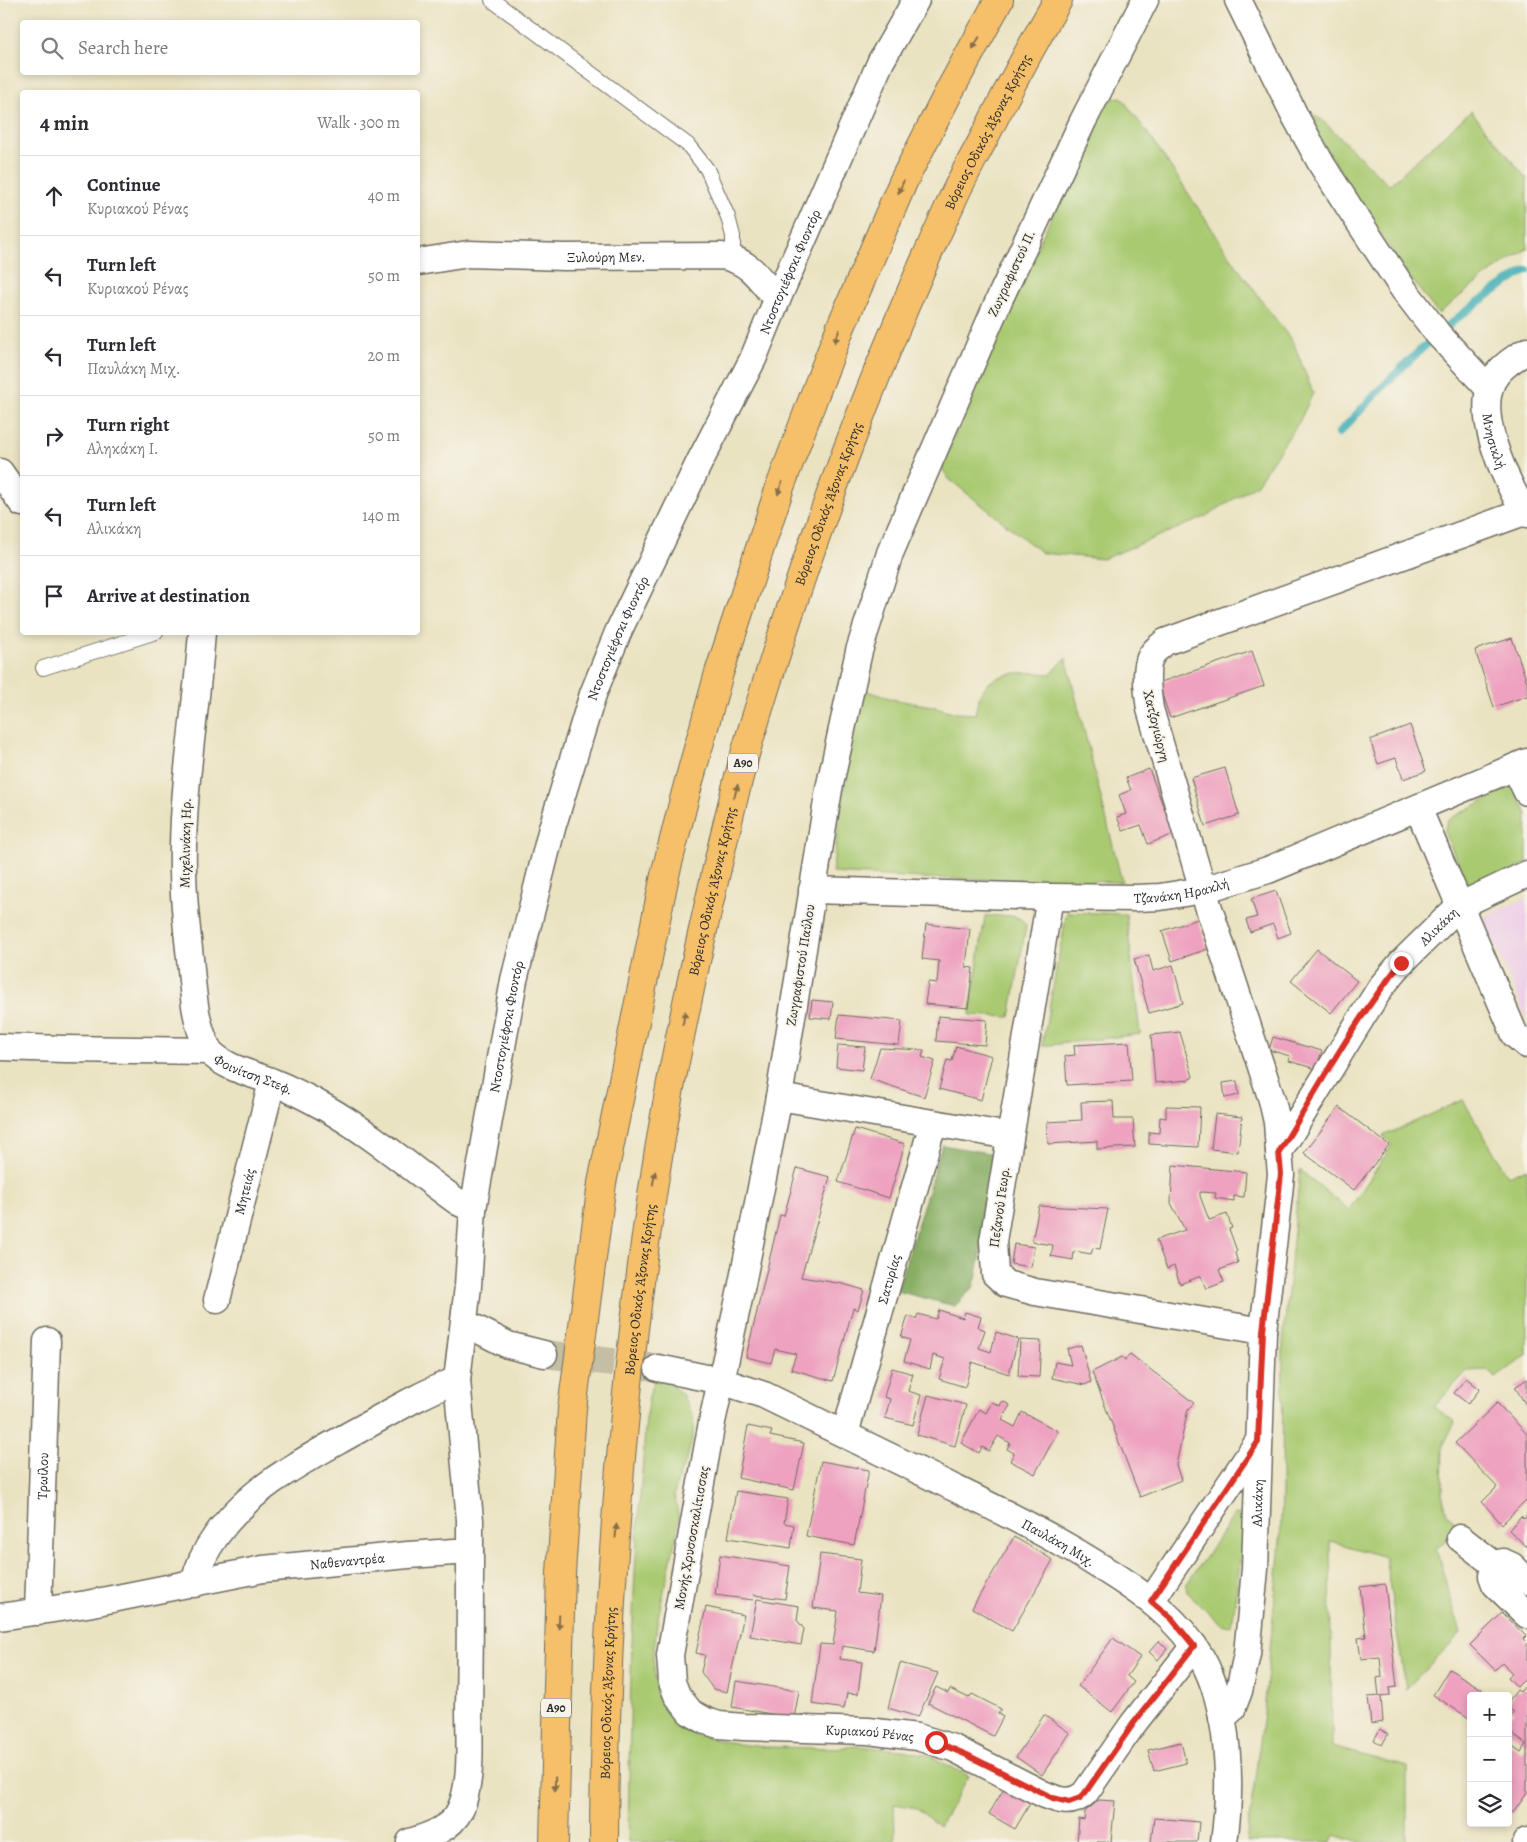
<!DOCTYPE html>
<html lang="en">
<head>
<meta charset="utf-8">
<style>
	:root { --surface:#fff; --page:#f2f2f3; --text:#2b2b33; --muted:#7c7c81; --line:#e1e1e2 }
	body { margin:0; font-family:Alegreya,serif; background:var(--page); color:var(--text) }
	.controls { position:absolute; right:15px; bottom:15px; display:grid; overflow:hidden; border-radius:5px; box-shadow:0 2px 8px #0003 }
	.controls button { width:45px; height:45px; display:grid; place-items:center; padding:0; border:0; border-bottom:1px solid var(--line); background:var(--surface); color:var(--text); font:25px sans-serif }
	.stop { position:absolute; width:15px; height:15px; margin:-11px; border:4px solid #d93025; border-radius:50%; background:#fff }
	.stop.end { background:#d93025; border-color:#fff; box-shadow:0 1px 5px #0008 }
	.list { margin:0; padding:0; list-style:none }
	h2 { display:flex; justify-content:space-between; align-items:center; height:65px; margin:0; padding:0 20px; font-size:21px }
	h2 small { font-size:16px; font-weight:400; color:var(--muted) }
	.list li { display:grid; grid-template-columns:32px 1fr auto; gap:15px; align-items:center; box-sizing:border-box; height:80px; padding:0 20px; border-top:1px solid var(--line) }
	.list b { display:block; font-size:19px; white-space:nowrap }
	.list p { margin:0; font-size:16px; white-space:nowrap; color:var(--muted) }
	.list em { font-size:16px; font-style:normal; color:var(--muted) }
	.icon { flex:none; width:28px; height:28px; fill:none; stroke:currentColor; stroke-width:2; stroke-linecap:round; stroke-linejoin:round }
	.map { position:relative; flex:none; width:1527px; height:1842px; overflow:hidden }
	.search { position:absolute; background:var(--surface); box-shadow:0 2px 8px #0003; left:20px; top:20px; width:400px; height:55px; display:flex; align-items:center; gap:12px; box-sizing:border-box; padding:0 18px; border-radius:5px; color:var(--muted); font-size:19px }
	.panel { position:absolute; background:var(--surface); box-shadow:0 2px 8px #0003; left:20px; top:90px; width:400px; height:545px; border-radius:5px }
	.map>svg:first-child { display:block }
	.built { fill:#eed0e7 }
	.green { fill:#aaca72; stroke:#6a7a4e }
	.forest { fill:#87ae64; stroke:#596c48 }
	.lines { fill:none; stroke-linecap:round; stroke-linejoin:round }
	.stream { stroke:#3cadb5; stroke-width:8 }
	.building { fill:#eea2c0 }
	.tertiary-tunnel { stroke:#c4bea4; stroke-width:28; stroke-dasharray:28 14; stroke-linecap:butt }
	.service-casing { stroke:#6e6b60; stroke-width:16 }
	.minor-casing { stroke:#6e6b60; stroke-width:29 }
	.motorway-casing { stroke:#6e6b60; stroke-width:30 }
	.service { stroke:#fff; stroke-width:14 }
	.minor { stroke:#fff; stroke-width:26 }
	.motorway { stroke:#f6c06b; stroke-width:28 }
	.oneway { fill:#866e48 }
	.route { stroke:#d93025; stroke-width:6 }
	.labels { text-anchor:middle; stroke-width:4; stroke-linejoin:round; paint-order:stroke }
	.shield { fill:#f7f3e8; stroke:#686764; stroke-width:1 }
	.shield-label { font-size:12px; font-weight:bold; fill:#2b2b2b }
	.street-label { font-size:14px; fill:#2b2b2b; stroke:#f7f3e8 }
</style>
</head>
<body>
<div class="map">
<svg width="1527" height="1842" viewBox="0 0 1527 1842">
	<rect width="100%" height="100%" fill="#f7f3e8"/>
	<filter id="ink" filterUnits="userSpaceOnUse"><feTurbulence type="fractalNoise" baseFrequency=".02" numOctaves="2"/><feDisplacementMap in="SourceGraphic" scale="10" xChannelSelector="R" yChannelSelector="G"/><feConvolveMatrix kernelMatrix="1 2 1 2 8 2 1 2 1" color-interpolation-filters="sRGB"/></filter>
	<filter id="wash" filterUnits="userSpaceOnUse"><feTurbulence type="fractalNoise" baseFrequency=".0096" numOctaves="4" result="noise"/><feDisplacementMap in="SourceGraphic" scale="20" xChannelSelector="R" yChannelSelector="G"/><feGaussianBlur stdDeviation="1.12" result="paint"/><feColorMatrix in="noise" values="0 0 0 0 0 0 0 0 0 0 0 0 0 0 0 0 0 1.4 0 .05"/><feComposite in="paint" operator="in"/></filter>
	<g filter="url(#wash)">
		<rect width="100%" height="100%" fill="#eae3c2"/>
		<!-- built -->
		<path class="built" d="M1527,898v121l-44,-102z"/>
		<!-- green -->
		<path class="green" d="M1121,97l33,45 86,129 54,73 19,49 -14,29 -43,63 -53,33 -100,41 -61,-6 -93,-74 -8,-12 98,-224 66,-137 7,-7z
			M1303,109l19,11 67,65 82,-74 56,68v70c-32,19 -60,41 -89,65l-32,-42 -52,-77z
			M1066,658l56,224 -201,-4 -89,-5 16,-117 13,-67 35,11 36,6 24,7 19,1c2,-8 4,-20 9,-26 16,-19 45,-16 67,-14z
			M1513,785l14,29v49l-55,30 -28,-61 3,-11 6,-4z
			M1067,912l59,2 14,120 -98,12z
			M985,916c14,0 36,-4 41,10l-16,91 -40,-2z
			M1463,1100l45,76 19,-8v187l-31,23 -10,-8 -19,1 -33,36 21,15 -12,24 -1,47 5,20 13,15 -24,21 25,84 -55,56 -21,-132 -55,-16 2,206 75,20v75h-51l-22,-7 -3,7h-85l18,-129 16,-170 2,-49 1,-151 17,-173 49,40 43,-65 -9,-9z
			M655,1379l14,4 13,11 11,23v20l-6,22 -8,17 -5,19 5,23 -2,15 -19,84 -5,40 4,41 9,14 22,20 15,5 34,7 28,3 67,1 25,-2 45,4 24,4 43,22 -30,51 -22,-19 -23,-4 1,37 -5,1h-262c2,-127 3,-255 15,-382 2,-21 2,-64 12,-81z
			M1235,1514l8,1 2,7 -13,104 -11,-2 -34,-32 -1,-7z"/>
		<!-- forest -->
		<path class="forest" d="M942,1145l52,9 3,4 -20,117 -4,13 -18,18 -58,-15z"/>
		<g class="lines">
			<!-- stream -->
			<path class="stream" d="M1339,433c43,-46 86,-92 137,-129 16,-12 34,-23 51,-34"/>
		</g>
		<g id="blocks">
			<!-- building -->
			<path class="building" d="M1512,638l15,44v14l-33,11 -19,-57z
				M1252,651l12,35 -94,32 -12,-35z
				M1410,725l16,46 -23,8 -7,-21 -18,6 -8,-24z
				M1225,768l14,47 -34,11 -14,-48z
				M1149,769l25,65 -26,10 -7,-19 -18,6 -6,-14 9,-3 -7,-19 12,-5 -5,-12z
				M1276,891l15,42 -13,5 -5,-14 -23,8 -4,-12 11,-3 -6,-18z
				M1198,919l10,30 -36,12 -10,-30z
				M926,924l44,5 -4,38 7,1 -5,40 -43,-4 3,-22 9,1 2,-22 -17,-2z
				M1317,949l40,32 -26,32 -40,-32z
				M1149,955l4,16 20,-6 10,38 -34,10 -15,-54z
				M812,1000l21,2 -2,17 -21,-2z
				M839,1015l63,6 -3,24 -63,-6z
				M938,1016l49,4 -2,25 -49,-4z
				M1180,1032l13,45 -5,3 -33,3 -4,-48z
				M1273,1037l49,14 -6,18 -27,-8 1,-5 -21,-6z
				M1129,1042l3,39 -65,4 -2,-29 10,-1 -1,-10z
				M838,1045l27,2 -3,23 -26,-3z
				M956,1046l36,10 -11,44 -42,-11 8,-29 5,1z
				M880,1048l44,2 -2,7 13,4 -11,36 -54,-18z
				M1237,1081l2,14 -14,3 -2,-15z
				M1113,1101l1,18h19l2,28 -38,2v-8l-49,3 -1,-22 35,-2 -1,-18z
				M1166,1106l34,1 -2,40 -49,-3v-12l10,1 1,-16 6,1z
				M1339,1107l50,38 -35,45 -50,-37z
				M1215,1114l27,3 -4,35 -27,-3z
				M855,1129l50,15 -16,54 -51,-16z
				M1173,1165l73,7 -2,25 -10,-1v5l-19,-3 1,-5 -16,-1v4l9,24 18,-6 5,14 -3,1 8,22 -2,2 3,10 -19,7 5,12 -18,7 -5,-13 -21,8 -6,-18 -7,3 -11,-29 29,-10 -14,-27z
				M797,1168l33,9 -29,100 42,7 21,6 -6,20 -5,-2 -20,73 -42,-12 5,-15 -21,-5 -4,14 -25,-6 34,-142 4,1z
				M1039,1206l69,3 -8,40 -7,-1 -2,6 -17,-3 -1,9 -22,-4 2,-11 -21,-3z
				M1014,1244l20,3 -3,20 -20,-3z
				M939,1310l24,8 2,-6 16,5 -3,10 7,3 -6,18 12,4 5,-20 22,7 -9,35 -37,-12 -7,25 -26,-8 6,-20 -12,-4 -3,14 -26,-8 6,-21 -9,-3 7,-21 8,3 2,-5 18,5z
				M1020,1340l21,1 -2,36 -21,-1z
				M1081,1345l10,37 -6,3 -33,-7 3,-16 16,3 -4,-16z
				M1130,1354l64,49 -6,6 -12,56 5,15 -41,17 -48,-125 30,-15 3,3z
				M892,1368l21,6 -5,17 13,4 -8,30 -28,-7 5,-19 -6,-2z
				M1466,1378l14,11 -12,15 -14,-11z
				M1527,1379v28l-12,-20z
				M928,1395l38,10 -11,41 -38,-11z
				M1002,1401l8,4 -8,15 13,7 7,-15 36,19 -23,43 -25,-13 4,-8 -7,-4 3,-6 -12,-7 -9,15 -7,-4 -3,6 -18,-10 18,-34 7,4 6,-11 8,4z
				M1497,1403l30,31v65l-25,25 -20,-22 15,-15 -42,-44z
				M748,1426l24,5 -2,5 34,7 -10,47 -56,-12z
				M821,1461l48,9 -15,75 -48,-9z
				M736,1491l52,8 -4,24 10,2 -3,23 -63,-10z
				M1527,1515v32l-18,-17 12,-14 3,3z
				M1014,1537l39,23 -41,71 -40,-23z
				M820,1554l41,5 -4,34 24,3 -7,55 -32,-5 -2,13 22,3 -4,32 -11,-1 -3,16 -32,-5 8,-60 13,1 5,-34 -25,-3z
				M720,1555l70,11 -5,33 -31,-4 -1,5 -38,-5z
				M1385,1584l12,103 -8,1 1,7 -11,1 -2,-18 5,-1 -2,-20 -19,2 -3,-21 8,-1 -6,-50z
				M757,1599l42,7 -2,14 7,9 -3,16 -51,-9z
				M706,1607l38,8 -17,77 -14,-3 -12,-17 4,-17 -9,-2z
				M1502,1613l24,23 -3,3 4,4v34l-10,10 -9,-10 4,-4 -10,-10 -7,7 -25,-25z
				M1113,1638l27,19 -13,19 7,6 -22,30 -34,-26z
				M1159,1641l8,8 -9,11 -9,-8z
				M900,1663l38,10 -20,44 -30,-9z
				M1449,1669l33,20 -4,7h-7v19l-2,3 -36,-23z
				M736,1681l63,10 -5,27 -62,-11z
				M936,1687l12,6 2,-4 19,9 3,-4 29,15 -3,5 5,3 -10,19 -65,-33z
				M1524,1687l3,3v103l-14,20 -5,-3v-61l3,-4 10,7 5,-8 -18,-13v-12l6,-7 -6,-4v-6l9,-12 3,2z
				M1381,1696l2,26 -12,2 -3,-27z
				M1044,1715l26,18 -28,42 -26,-18z
				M1380,1729l8,5 -6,11 -8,-5z
				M1181,1742l5,21 -32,8 -6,-21z
				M1006,1785l26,15 -17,29 -26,-15z
				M1099,1800l16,1 -4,41h-34l2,-23 5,1 1,-8z
				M1154,1818l45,4 -2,20h-46z"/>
		</g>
	</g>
	<g filter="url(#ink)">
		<use href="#blocks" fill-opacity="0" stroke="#6e6b60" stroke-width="1"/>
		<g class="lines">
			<!-- tertiary-tunnel -->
			<path class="tertiary-tunnel" d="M544,1354l110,13"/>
			<!-- service casing -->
			<g class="service-casing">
				<path id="service" d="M492,0l196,145 19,24 21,48 5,19v22
					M43,668l113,-36"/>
			</g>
			<!-- minor casing -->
			<g class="minor-casing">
				<g id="minor">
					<path id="s1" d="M1145,0l-62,121 -84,179 -109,253 -31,98 -30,138 -50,308 -39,197 -28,128 -42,233 2,27 5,13 13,17 16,9 13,4 25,2 124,4 49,6 36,11 90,46c15,6 28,12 42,-1l48,-69 61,-78"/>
					<path d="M1238,0l57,116 27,49 27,42 55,83 34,44 51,55"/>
					<path id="s2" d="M418,262l50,-8 96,3 158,-1c28,5 38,23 55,44"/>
					<path id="s3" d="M1527,351c-11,6 -22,13 -30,23 -27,34 9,106 27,138l3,2"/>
					<path d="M0,472l22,31"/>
					<path d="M202,632c-5,73 -18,144 -19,216 -1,37 3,74 7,110 3,32 4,64 19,93"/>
					<path d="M1515,767l12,25"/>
					<path d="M1418,808l97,227 12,10"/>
					<path id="s4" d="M812,890l238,7 86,1 24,-1 43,-7 65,-20 259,-108"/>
					<path d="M1050,897l-57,344 2,33 11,10 29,8 228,39"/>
					<path id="s5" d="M0,1047l64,2 145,2c17,18 42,22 64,31 17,7 35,16 51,25 48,27 89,63 134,95l15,7"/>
					<path d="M779,1097l231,39"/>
					<path d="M1279,1152l-2,-30 -5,-22 -69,-210 -53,-181c-2,-14 -7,-44 3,-56 3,-4 8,-7 12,-11l359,-130"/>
					<path id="s6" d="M217,1300l55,-218"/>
					<path d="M465,1323l43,22 36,9"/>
					<path id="s7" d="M658,1368l63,13 43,14c60,29 120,59 180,88 55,27 109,53 160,86 37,23 74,49 97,88 29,50 31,129 23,185"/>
					<path id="s8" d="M845,1434l88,-311"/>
					<path d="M1460,1538l35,27"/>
					<path d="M1527,1581l-15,-15 -9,-4 -8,3 -3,11 3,8 32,31"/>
					<path d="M194,1584c4,-19 11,-33 22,-48 34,-48 83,-73 133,-101 37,-20 69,-40 108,-55"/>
					<path d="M1151,1601l107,-159"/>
					<path id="s9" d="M38,1612l9,-271"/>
					<path id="s10" d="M0,1617l87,-13 176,-35 145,-14 62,-4v-31l-13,-140 11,-94 5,-77 41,-229 38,-152 41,-134 26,-64 81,-169 53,-102 24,-59 104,-239 35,-61"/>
					<path id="s11" d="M1222,1718l10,-9 7,-18 8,-37 3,-31 5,-54 8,-238 16,-137 2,-20 -2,-22 83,-135 19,-30 20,-24 58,-57 68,-32"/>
					<path d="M410,1842c19,-6 41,-13 50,-32 13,-28 9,-72 9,-102 1,-53 1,-105 1,-157"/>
					<path d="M1526,1842l1,-1"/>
				</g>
			</g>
			<!-- motorway casing -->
			<g class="motorway-casing">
				<g id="motorway">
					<path d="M554,1842l7,-269 11,-164 30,-226 63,-308 21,-83 33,-119 61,-186 34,-91 28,-72 61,-142 48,-94 48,-88"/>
					<path id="s12" d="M604,1842c1,-216 16,-439 49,-653 12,-83 29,-165 47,-246 16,-69 30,-139 50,-206 55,-182 120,-360 200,-532 10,-24 23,-46 35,-69 23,-46 47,-91 73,-136"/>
				</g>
			</g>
			<!-- service -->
			<use href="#service" class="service"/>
			<!-- minor -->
			<use href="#minor" class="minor"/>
			<!-- motorway -->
			<use href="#motorway" class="motorway"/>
		</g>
		<!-- one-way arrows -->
		<defs><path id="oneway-solid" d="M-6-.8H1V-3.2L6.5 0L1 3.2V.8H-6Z" transform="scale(1.25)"/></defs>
		<g class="oneway">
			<use href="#oneway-solid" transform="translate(976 43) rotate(119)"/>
			<use href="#oneway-solid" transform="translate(901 187) rotate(114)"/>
			<use href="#oneway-solid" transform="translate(837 336) rotate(111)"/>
			<use href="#oneway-solid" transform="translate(780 488) rotate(109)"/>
			<use href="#oneway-solid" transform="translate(736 791) rotate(-75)"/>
			<use href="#oneway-solid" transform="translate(684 1018) rotate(-78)"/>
			<use href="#oneway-solid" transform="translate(654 1178) rotate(-80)"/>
			<use href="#oneway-solid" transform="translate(616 1531) rotate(-86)"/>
			<use href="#oneway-solid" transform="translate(559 1622) rotate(92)"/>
			<use href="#oneway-solid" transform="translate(555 1784) rotate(91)"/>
		</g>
	</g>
	<g class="lines" filter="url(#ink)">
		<!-- route -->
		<path class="route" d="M936,1742l31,13 86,43 16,4 11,-4 5,-5 48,-69 61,-78 -22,-27 -21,-18 107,-159 5,-111 18,-157 -2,-22c39,-64 75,-131 122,-189"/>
	</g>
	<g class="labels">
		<!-- shield labels -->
		<g class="shield">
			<rect x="728" y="753.5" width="30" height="19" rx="4"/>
			<rect x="541" y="1698.5" width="30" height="19" rx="4"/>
		</g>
		<g class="shield-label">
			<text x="743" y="767">Α90</text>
			<text x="556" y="1712">Α90</text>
		</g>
		<!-- street labels -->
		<g class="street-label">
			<text dy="5" stroke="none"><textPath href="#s12" startOffset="1769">Βόρειος Οδικός Άξονας Κρήτης</textPath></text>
			<text dy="5" stroke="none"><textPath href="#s2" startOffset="189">Ξυλούρη Μεν.</textPath></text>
			<text dy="5" stroke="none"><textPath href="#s10" startOffset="1814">Ντοστογιέφσκι Φιοντόρ</textPath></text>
			<text transform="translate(1011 273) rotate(-65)" y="5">Ζωγραφιστού Π.</text>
			<text dy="5" stroke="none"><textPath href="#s3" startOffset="108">Μνησικλή</textPath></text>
			<text dy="5" stroke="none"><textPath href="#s12" startOffset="1364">Βόρειος Οδικός Άξονας Κρήτης</textPath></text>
			<text dy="5" stroke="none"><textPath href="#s10" startOffset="1409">Ντοστογιέφσκι Φιοντόρ</textPath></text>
			<text transform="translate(1157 726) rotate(76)" y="5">Χατζογιώργη</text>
			<text transform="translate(185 843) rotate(-89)" y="5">Μιχελινάκη Ηρ.</text>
			<text dy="5" stroke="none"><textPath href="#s4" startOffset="370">Τζανάκη Ηρακλή</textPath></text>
			<text dy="5" stroke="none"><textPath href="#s12" startOffset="959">Βόρειος Οδικός Άξονας Κρήτης</textPath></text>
			<text dy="5" stroke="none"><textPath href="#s11" startOffset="852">Αλικάκη</textPath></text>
			<text transform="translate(800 965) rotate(-81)" y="5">Ζωγραφιστού Παύλου</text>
			<text dy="5" stroke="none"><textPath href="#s10" startOffset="1004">Ντοστογιέφσκι Φιοντόρ</textPath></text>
			<text dy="5" stroke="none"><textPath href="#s5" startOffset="260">Φοινίτση Στεφ.</textPath></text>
			<text dy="5" stroke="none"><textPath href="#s6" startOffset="112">Μητειάς</textPath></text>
			<text transform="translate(999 1207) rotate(-82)" y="5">Πεζανού Γεωρ.</text>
			<text dy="5" stroke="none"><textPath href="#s8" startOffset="161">Σατυρίας</textPath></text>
			<text dy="5" stroke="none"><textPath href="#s12" startOffset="554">Βόρειος Οδικός Άξονας Κρήτης</textPath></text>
			<text dy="5" stroke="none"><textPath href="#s9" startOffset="136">Τρωίλου</textPath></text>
			<text dy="5" stroke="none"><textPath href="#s11" startOffset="222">Αλικάκη</textPath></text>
			<text transform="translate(691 1538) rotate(-80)" y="5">Μονής Χρυσοσκαλίτισσας</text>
			<text dy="5" stroke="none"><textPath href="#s7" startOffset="439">Παυλάκη Μιχ.</textPath></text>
			<text dy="5" stroke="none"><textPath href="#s10" startOffset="352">Ναθεναντρέα</textPath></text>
			<text dy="5" stroke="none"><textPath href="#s12" startOffset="149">Βόρειος Οδικός Άξονας Κρήτης</textPath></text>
			<text dy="5" stroke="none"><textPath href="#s1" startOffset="1979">Κυριακού Ρένας</textPath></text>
		</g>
	</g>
</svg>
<div class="controls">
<button>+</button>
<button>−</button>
<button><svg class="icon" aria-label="layers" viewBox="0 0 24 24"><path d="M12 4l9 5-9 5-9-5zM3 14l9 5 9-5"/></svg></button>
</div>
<div class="stop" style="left:936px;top:1742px"></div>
<div class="stop end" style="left:1401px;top:963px"></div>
<div class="search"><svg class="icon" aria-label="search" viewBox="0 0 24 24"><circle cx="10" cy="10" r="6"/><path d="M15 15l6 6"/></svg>Search here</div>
<section class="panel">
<h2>4 min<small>Walk · 300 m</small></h2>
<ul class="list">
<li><svg class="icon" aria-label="ahead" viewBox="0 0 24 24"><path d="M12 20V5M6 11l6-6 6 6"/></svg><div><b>Continue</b><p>Κυριακού Ρένας</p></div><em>40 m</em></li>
<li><svg class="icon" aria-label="left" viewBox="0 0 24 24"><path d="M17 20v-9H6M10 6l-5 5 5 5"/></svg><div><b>Turn left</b><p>Κυριακού Ρένας</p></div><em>50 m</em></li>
<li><svg class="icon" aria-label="left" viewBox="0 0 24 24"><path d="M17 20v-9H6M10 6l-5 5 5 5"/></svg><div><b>Turn left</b><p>Παυλάκη Μιχ.</p></div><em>20 m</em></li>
<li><svg class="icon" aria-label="right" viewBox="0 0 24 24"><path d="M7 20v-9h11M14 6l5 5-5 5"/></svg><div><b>Turn right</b><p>Αληκάκη Ι.</p></div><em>50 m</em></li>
<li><svg class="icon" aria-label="left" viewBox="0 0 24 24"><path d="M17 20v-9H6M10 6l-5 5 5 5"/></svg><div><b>Turn left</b><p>Αλικάκη</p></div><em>140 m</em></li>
<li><svg class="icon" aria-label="arrive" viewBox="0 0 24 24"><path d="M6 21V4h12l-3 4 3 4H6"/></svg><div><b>Arrive at destination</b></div></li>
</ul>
</section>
</div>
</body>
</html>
